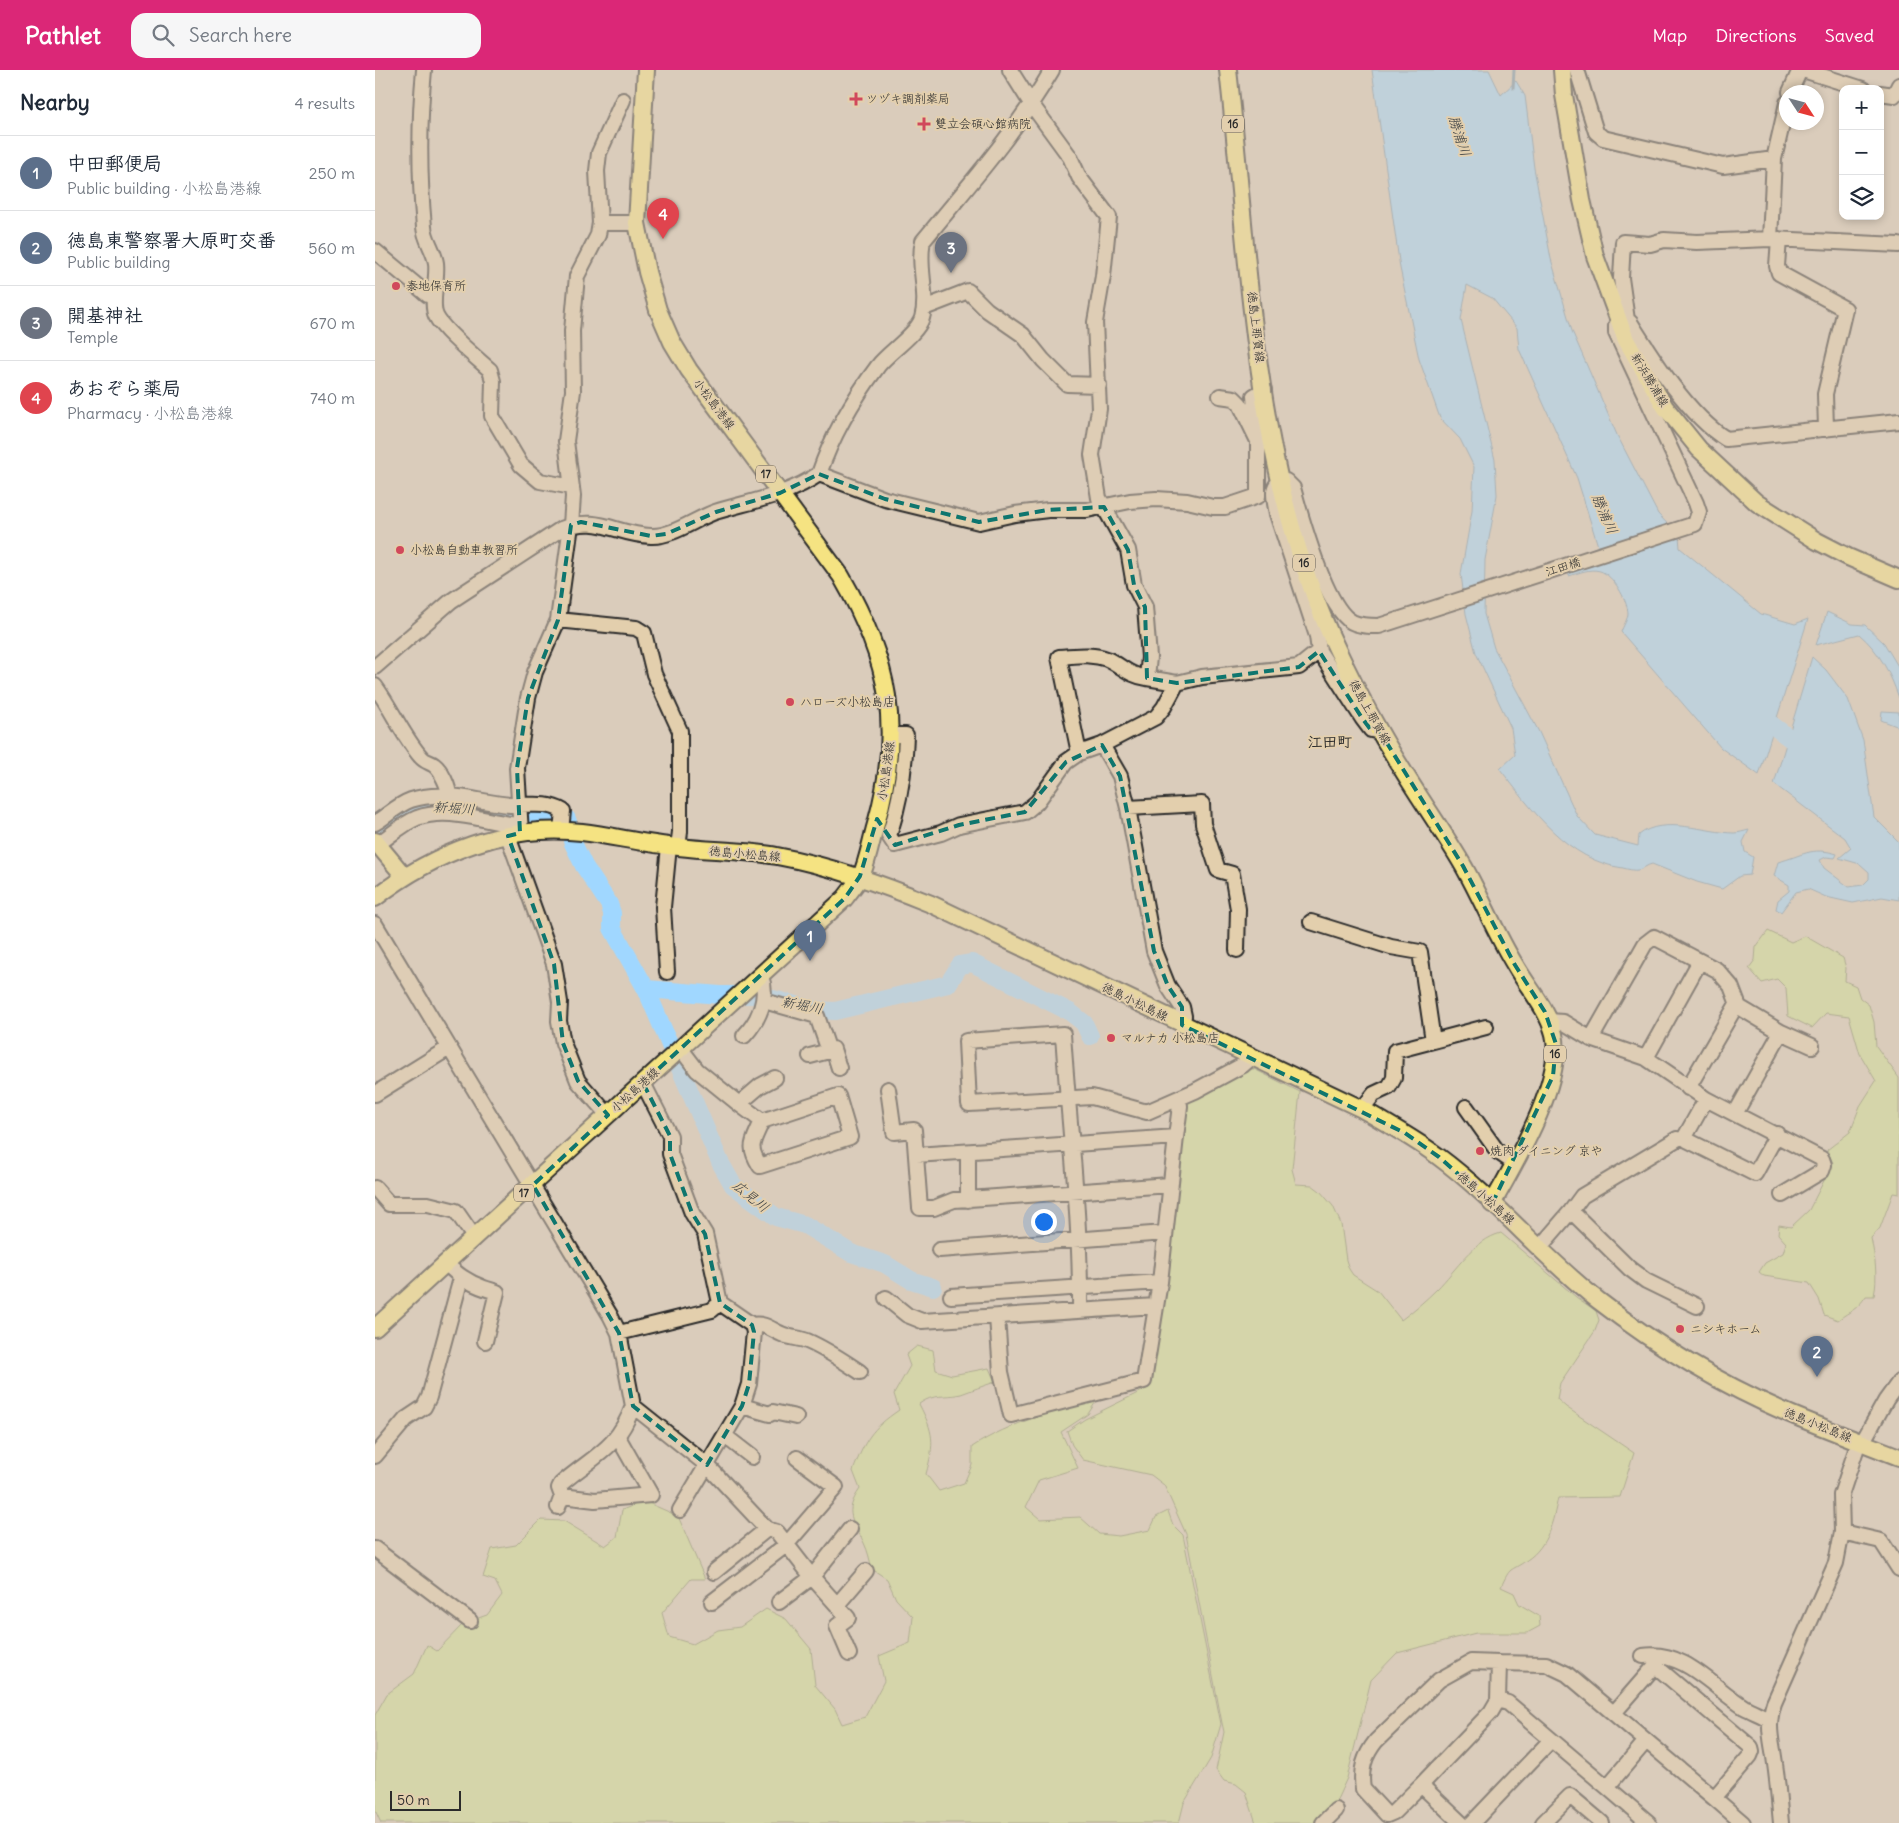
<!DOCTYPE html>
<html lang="en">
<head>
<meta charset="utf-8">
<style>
	:root { --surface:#fff; --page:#f6f6f7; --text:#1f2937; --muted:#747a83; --line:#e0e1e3; --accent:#db2777 }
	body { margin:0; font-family:Delius,"Klee One",sans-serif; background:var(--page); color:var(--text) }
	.controls { position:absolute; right:15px; top:15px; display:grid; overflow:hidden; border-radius:10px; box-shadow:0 2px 8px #0003 }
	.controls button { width:45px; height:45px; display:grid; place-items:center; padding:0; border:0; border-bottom:1px solid var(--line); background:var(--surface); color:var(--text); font:25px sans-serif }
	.compass { position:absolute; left:1404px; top:15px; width:45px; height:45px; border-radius:50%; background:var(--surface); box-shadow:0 2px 8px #0003; rotate:126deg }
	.scale { position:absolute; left:15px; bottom:12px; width:71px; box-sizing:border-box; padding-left:5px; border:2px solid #2b2b2b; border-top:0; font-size:14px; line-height:18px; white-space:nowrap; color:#2b2b2b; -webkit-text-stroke:4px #e3cfad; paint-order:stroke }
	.you { position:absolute; left:668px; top:1151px; width:18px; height:18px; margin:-12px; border:4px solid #fff; border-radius:50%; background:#1a73e8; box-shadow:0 0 0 8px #1a73e833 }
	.badge { display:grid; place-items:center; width:32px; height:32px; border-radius:50%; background:var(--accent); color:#fff; font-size:16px; font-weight:700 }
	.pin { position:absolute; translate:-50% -41px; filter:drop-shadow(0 1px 2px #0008) }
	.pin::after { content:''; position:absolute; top:26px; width:18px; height:15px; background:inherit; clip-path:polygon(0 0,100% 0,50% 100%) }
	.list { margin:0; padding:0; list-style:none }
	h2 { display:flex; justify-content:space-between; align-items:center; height:65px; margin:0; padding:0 20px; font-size:21px }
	h2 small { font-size:16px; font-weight:400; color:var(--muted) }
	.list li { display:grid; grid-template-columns:32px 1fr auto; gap:15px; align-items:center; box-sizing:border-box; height:75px; padding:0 20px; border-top:1px solid var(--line) }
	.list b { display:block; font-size:19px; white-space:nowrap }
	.list p { margin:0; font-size:16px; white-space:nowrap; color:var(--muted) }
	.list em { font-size:16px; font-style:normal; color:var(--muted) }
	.icon { flex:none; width:28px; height:28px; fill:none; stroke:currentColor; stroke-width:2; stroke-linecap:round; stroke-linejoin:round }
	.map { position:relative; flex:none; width:1524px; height:1753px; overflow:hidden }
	header { display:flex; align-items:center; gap:30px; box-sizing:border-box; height:70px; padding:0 25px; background:var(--accent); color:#fff }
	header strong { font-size:24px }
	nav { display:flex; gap:28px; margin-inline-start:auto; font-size:18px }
	.search { width:350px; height:45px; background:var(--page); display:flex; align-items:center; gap:12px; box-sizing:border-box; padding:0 18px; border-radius:15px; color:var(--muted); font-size:19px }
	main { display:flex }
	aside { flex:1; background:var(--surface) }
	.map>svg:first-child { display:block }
	.green { fill:#cee094; stroke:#7c8660 }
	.water { fill:#a0d7ff; stroke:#7192aa }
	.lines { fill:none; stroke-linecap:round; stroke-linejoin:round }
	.stream { stroke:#7192aa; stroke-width:3 }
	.river { stroke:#a0d7ff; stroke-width:18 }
	.minor-casing { stroke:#2b2b2b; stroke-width:18 }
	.major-casing { stroke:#2b2b2b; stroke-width:20 }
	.minor { stroke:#e3cfad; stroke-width:14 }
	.major { stroke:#f5e382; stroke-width:16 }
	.marked { fill:none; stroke:#0f766e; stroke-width:4; stroke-dasharray:10 6; stroke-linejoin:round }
	.poi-dot { fill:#d1495b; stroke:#e3cfad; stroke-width:2 }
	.labels { text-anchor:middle; stroke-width:4; stroke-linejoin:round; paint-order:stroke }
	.shield { fill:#e3cfad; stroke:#625c52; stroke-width:1 }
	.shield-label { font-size:11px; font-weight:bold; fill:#2b2b2b }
	.poi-label { font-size:12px; fill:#2b2b2b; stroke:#e3cfad; text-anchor:start }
	.street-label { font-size:12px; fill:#2b2b2b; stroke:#e3cfad }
	.water-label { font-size:14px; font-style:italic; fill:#373c40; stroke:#e3cfad }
	.quarter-label { font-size:15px; font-weight:bold; fill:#2b2b2b; stroke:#e3cfad }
</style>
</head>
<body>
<header>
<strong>Pathlet</strong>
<div class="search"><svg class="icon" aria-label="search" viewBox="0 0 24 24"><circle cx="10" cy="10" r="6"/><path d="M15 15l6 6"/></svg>Search here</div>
<nav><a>Map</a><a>Directions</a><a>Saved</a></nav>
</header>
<main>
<aside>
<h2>Nearby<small>4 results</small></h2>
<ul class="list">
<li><span class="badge" style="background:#5c6f8a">1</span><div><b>中田郵便局</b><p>Public building · 小松島港線</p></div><em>250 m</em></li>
<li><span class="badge" style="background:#5c6f8a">2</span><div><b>徳島東警察署大原町交番</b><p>Public building</p></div><em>560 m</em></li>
<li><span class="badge" style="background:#6b7280">3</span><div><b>開基神社</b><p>Temple</p></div><em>670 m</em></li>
<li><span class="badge" style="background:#e0444e">4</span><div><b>あおぞら薬局</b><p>Pharmacy · 小松島港線</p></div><em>740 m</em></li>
</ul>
</aside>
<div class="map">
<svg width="1524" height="1753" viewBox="0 0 1524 1753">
	<rect width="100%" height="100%" fill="#daccbb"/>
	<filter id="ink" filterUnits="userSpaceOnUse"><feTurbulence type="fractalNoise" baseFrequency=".02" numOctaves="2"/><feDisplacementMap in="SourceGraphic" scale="10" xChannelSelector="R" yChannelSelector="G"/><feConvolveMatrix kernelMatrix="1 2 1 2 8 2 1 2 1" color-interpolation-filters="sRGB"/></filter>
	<g filter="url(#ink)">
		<!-- green -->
		<path class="green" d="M1393,861l23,11 14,-6 38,22 3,10 -1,13 11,5 4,12 9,7 5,17 2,24 23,32v116l-6,-1 -13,35 -9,10c4,20 7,38 3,58h-8c-10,15 -15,14 -28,24l-14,-5 -5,-16 -10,-16 -45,-7 -5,-4 6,-9 18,-10 3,-10 -8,-9 1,-9 12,2 18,-17 24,-47 -6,-13 23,-18 10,-26 16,-25 -16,-27 -11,-38 -23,-3 -14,15 -24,-12 -2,-28 -9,-9 -15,4 -13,-15 6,-8 1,-13z
			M874,999h5l46,23 -8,77 4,15 16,1 8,6 13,15 8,18 5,36 3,9 4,6 25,16 23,29c12,-9 25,-20 36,-31 19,-19 37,-49 64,-56l75,64 20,14 3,9 -4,11 -35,52 -3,16 9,8 68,46 -14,44 -62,1c-5,23 -10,48 -31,62 -18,13 -16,5 -26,27l13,6 5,11 20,12 1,10 -13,7h-51l-79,20 -26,27 -24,98 -13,28 -17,17h-61l-10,-31 -10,-8 -12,-3 -8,-11 8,-38 -2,-9 -36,-189 -22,-49 -13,-10 -68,-15 -11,-15 -5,-14 18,-12 63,-31 9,-51 28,-236z
			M542,1276l16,4 3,20 16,5 37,-7 6,14c-12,4 -23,8 -34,12 -17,4 -27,-1 -42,10 15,29 16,38 7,70l13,17 25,-8 8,-18v-18c40,-26 83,-35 127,-50l-11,17 -27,18 17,36 -39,12 -13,27 14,12 40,-2 19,17 20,2 31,-6 6,-13 12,-6 5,14 10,10 38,189 -10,34 -27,45 -5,20h-798l-6,-13v-95l12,-21 27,-20 13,-29 10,6 27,-28 23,-8 15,-20 -7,-14 -12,-4 9,-28 24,-4 25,-25 23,1 41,25 12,-9 5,-27 22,-9 34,15 27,63h-14l-29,34 7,24 24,7 25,-14 22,-3 26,-18 20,10 25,30 4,36 20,24 7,15 23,-7 19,-36 -5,-25 31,-13 3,-26 -17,-18 -9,-20 -15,-10c-2,-8 -4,-18 -8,-26 -11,-23 -21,-30 -4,-54l-7,-18c12,-31 18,-42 46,-61l-5,-16 16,-28 -4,-11z"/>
		<!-- water -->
		<path class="water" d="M997,0h117l12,25 15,-14 9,15 9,72 17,91 21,72 45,104 41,79 21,22 1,12 81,66 34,10 13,-5 -49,156 -38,-27 -100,-116c2,-6 7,-13 7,-19 -1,-14 -15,-38 -28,-42 -11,-3 -21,2 -31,5l-3,-16 32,-14 -21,-68 -58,-129 -2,-21 -25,-30 -25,-13 -6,35 34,140 2,35 -12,65 -1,54 10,34 45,84 38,84 18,19 43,11 1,-11c24,-20 68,-2 95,-2 5,0 10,-2 15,-3l-6,12 2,10 8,5 -3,18 -10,1 -18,13 -25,-7 -45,-18c-5,1 -9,5 -14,6 -4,1 -11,-1 -15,-2 -55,-7 -91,-58 -123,-99l15,-14 -4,-27 -35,-75 -10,-39 -5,-40 11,-63 2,-44 -14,-28 -20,-21 -21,-59 -19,-91z
			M1452,542l25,12 13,1 19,18 15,25v30c-9,-25 -19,-46 -40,-64l-43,11z
			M1437,587l14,13 22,29 15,41 11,77 25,25v58l-17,-3 -29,6 -27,-6 -18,-8 -12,3 -15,20 -5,-3 2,-9 11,-9v-6l-15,-9 4,-14c24,-6 33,-16 59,-8l-2,4 -9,-1 -6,3 4,8 25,19 14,-2 6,-6v-7l-9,-8 -21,-6 12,-10 -6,-10 -71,-54z
			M1507,641l17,1v15l-18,-7z"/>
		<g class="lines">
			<!-- stream -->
			<path class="stream" d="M1138,18l1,-18"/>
			<!-- river -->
			<path class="river" d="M1381,643l51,38
				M0,763l30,-20 20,-7 107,7 35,6 1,3
				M197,771l12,25 25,38 3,9v15l34,61 74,173 13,23 43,32 29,8 46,28 34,11 26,16 22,7
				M271,919l74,6h37l59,15 19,1 113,-27 12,-19 12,-2 98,49 14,11 6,13"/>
			<!-- minor casing -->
			<g class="minor-casing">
				<path id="minor" d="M49,0c-5,52 -5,104 0,157 1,13 10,23 12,36 2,16 -6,40 0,53 7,15 41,42 54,54l3,11 -1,35 29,49 19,16 32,6
					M635,0l22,35 38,52 9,20 30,40 -6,59 -8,46 4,87 -7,46 7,43 29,52 6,35 11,22 4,50 -2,21 30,5
					M1202,0l19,62 7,6 120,28 51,-7
					M1428,0l60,19
					M1415,22l10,-22
					M1505,23l14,2 5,-10
					M225,153h37
					M1395,169l4,-80 13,-56
					M1404,169l-2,27 2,7 66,36 -20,85 1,35
					M0,181l53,44 6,1
					M549,238l44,-17 19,19 36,25 20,25 24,24 32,1
					M1252,250l-6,-42 2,-36 27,2 14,-4 33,2 73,-3 129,6
					M882,361l-3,-35 10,-6
					M444,404c13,-38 35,-76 59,-108 11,-14 39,-32 44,-48 7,-24 -5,-52 1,-77 45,-55 93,-109 129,-171
					M183,550l78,8 8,5 10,41 26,57v101l-2,15
					M0,597l76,-66 110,-72c37,-15 55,6 90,7 21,1 44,-17 64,-24 36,-11 72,-16 104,-38l66,25 94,23 36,-8 33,-4h39l43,-9 26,-2 31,2 26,6h12l33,-11v-55l-18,-37 -6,-6 -14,-2
					M0,616c17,23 27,49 46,71 4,5 9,5 13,8 7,5 15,22 15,31
					M1005,662l-9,-2 -9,-12 -43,-67 -2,-15 -40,-122c-2,-12 -9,-33 9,-33l7,7c8,29 33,120 59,134 8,4 18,4 27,4l316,-102 4,-12 -3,-9 -80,-170v-7l4,-6 10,2c23,37 59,94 96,117l173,-18
					M516,665h15c-1,35 -6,67 -17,101l6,9 46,-12 18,-8 66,-13 12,-10 29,-40 13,-9 23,-8 54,-28 8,-10 13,-24 25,-6 97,-10 20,-16
					M727,675l18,31 8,32 26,143 14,35 14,21 2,9 -2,9
					M704,683l-20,-96c17,-1 33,-4 48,2 15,7 23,17 40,19
					M753,738l74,-4 1,20 15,46 14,4 6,35 -1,41
					M0,753c12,-7 22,-18 36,-23 32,-11 67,2 99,5 20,1 36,-4 53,6l-2,20
					M146,763l-4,-65 11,-70 7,-26 23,-52 13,-95 2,-29 -7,-55 7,-50 -1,-60 5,-55 21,-41 2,-12 -3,-52 2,-18 24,-53
					M133,766l46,128 6,38 -1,19 4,22 15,38 30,34
					M0,776c14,-9 27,-22 42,-28 33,-12 70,5 103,7
					M936,852l80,25 29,5 13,89
					M0,854l235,391 9,18 14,73 74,59 60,64 10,3 35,45 -33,25
					M292,902l-4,-65 6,-61
					M389,931l53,15 12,35 4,-2 6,19
					M1174,951l14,1 28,17 54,-95 9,-7 63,33 14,16 8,21 42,25
					M369,966c15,-16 25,-38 17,-60
					M1216,969l55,19 60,41 -20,36 1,5 68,34 22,-40
					M306,979l16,21 42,34 21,-18 15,-8
					M435,986l19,-5
					M1271,988l54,-97
					M268,1013l27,53v18l22,59 13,21 15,69 32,22 2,7 -5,52 -7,22 -62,104
					M1313,1018l49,-84
					M513,1019l6,43 20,-2 6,78h14l20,-8 216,-15
					M0,1024l74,-46
					M1331,1029l116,60 2,6 -2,6 -40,24
					M364,1034l23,17 76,-25 12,41 -90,29c-13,-21 -7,-23 2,-45
					M1091,1037l32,45 16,11
					M987,1039l12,-15 15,-7 5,-9 1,-27 91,-24
					M1360,1044l46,-82 31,14
					M541,1085l260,-18 4,-31 -1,-7
					M0,1118l14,16h39l28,7 18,26
					M593,1130v-47
					M1196,1141l11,-15 95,-57
					M1165,1177l31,-36 59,58 16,12 51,25
					M564,1180l226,-17
					M71,1193c14,16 31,24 51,29l-12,49
					M576,1226l209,-14 16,-145
					M511,1228l21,17 15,6 234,-15
					M705,1240c1,-91 -11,-184 -17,-276l-97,7 3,63 123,-7 55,15 48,-21 48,-26 9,-8
					M622,1247l4,55 10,43 133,-34 16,-99
					M377,1255c12,-3 21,6 32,10 7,3 16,3 23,6 19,8 35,19 53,31
					M244,1263l93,-23 8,-7
					M367,1336l28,8 3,-2 23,5
					M350,1366l27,21
					M1487,1373l24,-43 13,-18
					M0,1386l31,-37 18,-12 5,-10 32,-119
					M187,1426l-3,-8 2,-4c32,-28 56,-34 72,-78
					M183,1437l4,-11 33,4 56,-5 -33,-58
					M1467,1462l39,9 18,28
					M0,1479l95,72
					M339,1502l53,-43
					M337,1532l74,-57 50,-58 -39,-29
					M462,1535l-25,-28 38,-48
					M474,1584l-12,-28 11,-8 -11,-13 29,-34
					M1268,1586c42,-6 69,31 101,51 8,4 17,8 25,12
					M1123,1630l1,-37 47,1 21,10 147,124
					M1239,1643l40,-46 5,2 92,78 1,4 -2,5 -36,42 29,25
					M1271,1671l-39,46 42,36
					M1046,1715l70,-73 7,-12 10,3 99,84
					M948,1753l13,-13
					M1086,1753l-40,-38 -27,27 -7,3 -24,-26c-3,-19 1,-33 13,-48l63,-61 32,-18 28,1
					M1097,1753l79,-83
					M1168,1753l27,-27 32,27
					M1406,1753c-2,-20 -3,-39 -6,-59 -3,-25 -9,-36 -1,-61l62,-140 6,-31 -1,-37 18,-54"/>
			</g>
			<!-- major casing -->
			<g class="major-casing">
				<path id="major" d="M853,0c22,192 24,403 110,581 19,40 40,80 64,118 20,33 43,65 62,98 18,32 32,67 51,98 13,23 32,43 39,69 11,46 -39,129 -62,170
					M1187,0l2,25 18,105 13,56 31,84 39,67 34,42 58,54 60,38 31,16 51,22
					M0,771l29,35
					M0,828c58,-45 132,-75 207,-66 32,4 64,12 97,15 32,4 66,3 98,9 54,10 104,28 154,48l431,205c26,15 53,30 77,48 58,43 103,100 160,144 58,45 123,84 191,113 36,15 73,29 109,43
					M0,1258l470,-430c5,-7 12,-15 16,-22 7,-16 10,-35 15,-52 27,-96 14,-163 -35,-248l-152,-206 -17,-28 -14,-32 -11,-38 -10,-49 9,-153"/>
			</g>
			<!-- minor -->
			<use href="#minor" class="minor"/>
			<!-- major -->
			<use href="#major" class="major"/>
		</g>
	</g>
	<!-- marked area -->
	<path d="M0 0H1524V1753H0ZM444,404l66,25 94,23 69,-12 56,-3 24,43 6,35 11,22 2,71 30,5 122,-16 20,-16 43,67 9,12 9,2 83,134 52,99 30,47 11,32 -3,32 -61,128 -53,-47 -34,-24 -223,-108v-18l-14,-21 -14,-35 -34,-175 -18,-31 -36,17 -41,50 -66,13 -64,20 -18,-26 -17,57 -15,22 -202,185 27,53v18l22,59 13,21 15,69 32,22 2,7 -5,52 -7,22 -35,59 -74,-59 -14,-73 -86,-148 75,-70 -30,-34 -15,-38 -9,-79 -46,-128 12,-3 -3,-65 11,-70 30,-78 13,-95 10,-3 70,14 15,-2 50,-22 64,-19z" fill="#daccbb" fill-opacity=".55" fill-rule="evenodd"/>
	<path class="marked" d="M444,404l66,25 94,23 69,-12 56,-3 24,43 6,35 11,22 2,71 30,5 122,-16 20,-16 43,67 9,12 9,2 83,134 52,99 30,47 11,32 -3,32 -61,128 -53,-47 -34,-24 -223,-108v-18l-14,-21 -14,-35 -34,-175 -18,-31 -36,17 -41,50 -66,13 -64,20 -18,-26 -17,57 -15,22 -202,185 27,53v18l22,59 13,21 15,69 32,22 2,7 -5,52 -7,22 -35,59 -74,-59 -14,-73 -86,-148 75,-70 -30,-34 -15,-38 -9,-79 -46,-128 12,-3 -3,-65 11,-70 30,-78 13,-95 10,-3 70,14 15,-2 50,-22 64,-19z"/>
	<!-- markers -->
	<g class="poi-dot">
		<path d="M478.5 21.5h5v5h5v5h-5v5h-5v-5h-5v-5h5z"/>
		<path d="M546.5 46.5h5v5h5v5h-5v5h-5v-5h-5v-5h5z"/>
		<circle cx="21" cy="216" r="5"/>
		<circle cx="25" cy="480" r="5"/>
		<circle cx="415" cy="632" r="5"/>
		<circle cx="736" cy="968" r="5"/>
		<circle cx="1105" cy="1081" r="5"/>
		<circle cx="1305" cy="1259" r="5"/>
	</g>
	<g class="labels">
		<!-- shield labels -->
		<g class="shield">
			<rect x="847" y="45.5" width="22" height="17" rx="4"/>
			<rect x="381" y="395.5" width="20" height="17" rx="4"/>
			<rect x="918" y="484.5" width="22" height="17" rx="4"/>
			<rect x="1169" y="975.5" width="22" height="17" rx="4"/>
			<rect x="139" y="1114.5" width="20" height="17" rx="4"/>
		</g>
		<g class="shield-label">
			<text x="858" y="58">16</text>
			<text x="391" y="408">17</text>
			<text x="929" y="497">16</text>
			<text x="1180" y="988">16</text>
			<text x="149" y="1127">17</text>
		</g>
		<!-- poi labels -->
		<g class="poi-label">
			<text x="491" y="33">ツヅキ調剤薬局</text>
			<text x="560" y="58">雙立会碩心館病院</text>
			<text x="31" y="220">泰地保育所</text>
			<text x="35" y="484">小松島自動車教習所</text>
			<text x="425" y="636">ハローズ小松島店</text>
			<text x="746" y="972">マルナカ 小松島店</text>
			<text x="1115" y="1085">焼肉 ダイニング 京や</text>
			<text x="1315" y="1263">ニシキホーム</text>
		</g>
		<!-- street labels -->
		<g class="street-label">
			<text transform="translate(881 257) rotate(83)" y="4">徳島上那賀線</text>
			<text transform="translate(1275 310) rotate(59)" y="4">新浜勝浦線</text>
			<text transform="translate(339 334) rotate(53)" y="4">小松島港線</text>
			<text transform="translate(1188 497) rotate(-18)" y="4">江田橋</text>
			<text transform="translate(995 642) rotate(61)" y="4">徳島上那賀線</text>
			<text transform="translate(511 701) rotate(-82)" y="4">小松島港線</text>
			<text transform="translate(370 784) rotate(5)" y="4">徳島小松島線</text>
			<text transform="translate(760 932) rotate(26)" y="4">徳島小松島線</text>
			<text transform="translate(260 1020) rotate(-42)" y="4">小松島港線</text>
			<text transform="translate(1111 1128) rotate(42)" y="4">徳島小松島線</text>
			<text transform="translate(1443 1355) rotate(22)" y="4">徳島小松島線</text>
		</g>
		<!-- water labels -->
		<g class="water-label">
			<text transform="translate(1085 66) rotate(72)" y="5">勝浦川</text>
			<text transform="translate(1230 444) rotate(66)" y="5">勝浦川</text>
			<text transform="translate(79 738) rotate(4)" y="5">新堀川</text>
			<text transform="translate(427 935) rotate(11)" y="5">新堀川</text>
			<text transform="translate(376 1126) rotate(39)" y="5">広見川</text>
		</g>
		<!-- quarter labels -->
		<g class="quarter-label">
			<text x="955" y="677">江田町</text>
		</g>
	</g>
</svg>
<div class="controls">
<button>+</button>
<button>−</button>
<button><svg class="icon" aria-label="layers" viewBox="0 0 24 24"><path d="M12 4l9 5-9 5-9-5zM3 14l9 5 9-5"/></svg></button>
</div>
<svg class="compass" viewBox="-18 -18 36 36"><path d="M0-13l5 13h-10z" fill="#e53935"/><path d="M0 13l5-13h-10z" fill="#747a83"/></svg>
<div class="scale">50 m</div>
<div class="you"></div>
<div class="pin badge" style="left:435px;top:891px;background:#5c6f8a">1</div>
<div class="pin badge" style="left:1442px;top:1307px;background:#5c6f8a">2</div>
<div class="pin badge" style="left:576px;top:203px;background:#6b7280">3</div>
<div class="pin badge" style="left:288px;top:169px;background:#e0444e">4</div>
</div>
</main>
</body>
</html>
